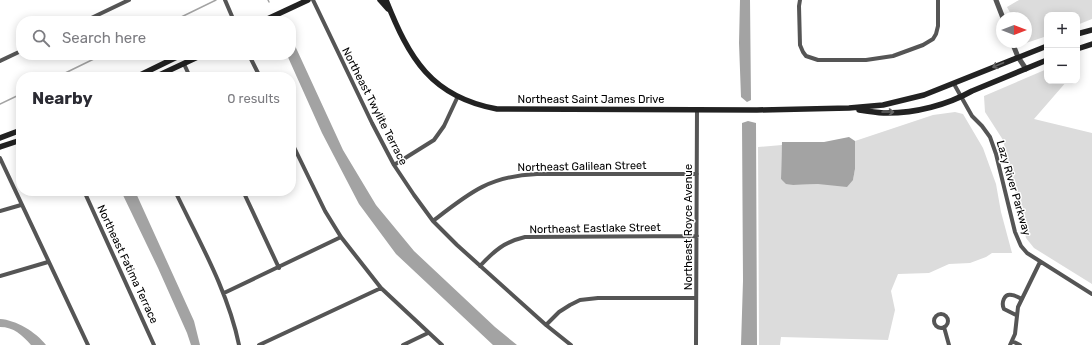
<!DOCTYPE html>
<html lang="en">
<head>
<meta charset="utf-8">
<style>
	:root { --surface:#fff; --page:#f2f2f3; --text:#2b2b33; --muted:#7c7c81; --line:#e1e1e2 }
	body { margin:0; font-family:Rubik,sans-serif; background:var(--page); color:var(--text) }
	.controls { position:absolute; right:12px; top:12px; display:grid; overflow:hidden; border-radius:8px; box-shadow:0 2px 10px #0003 }
	.controls button { width:36px; height:36px; display:grid; place-items:center; padding:0; border:0; border-bottom:1px solid var(--line); background:var(--surface); color:var(--text); font:20px sans-serif }
	.compass { position:absolute; left:996px; top:12px; width:36px; height:36px; border-radius:50%; background:var(--surface); box-shadow:0 2px 10px #0003; rotate:90deg }
	.list { margin:0; padding:0; list-style:none }
	h2 { display:flex; justify-content:space-between; align-items:center; height:52px; margin:0; padding:0 16px; font-size:17px }
	h2 small { font-size:13px; font-weight:400; color:var(--muted) }
	.icon { flex:none; width:22px; height:22px; fill:none; stroke:currentColor; stroke-width:2; stroke-linecap:round; stroke-linejoin:round }
	.map { position:relative; flex:none; width:1092px; height:345px; overflow:hidden }
	.search { position:absolute; background:var(--surface); box-shadow:0 2px 10px #0003; left:16px; top:16px; width:280px; height:44px; display:flex; align-items:center; gap:10px; box-sizing:border-box; padding:0 14px; border-radius:16px; color:var(--muted); font-size:15px }
	.panel { position:absolute; background:var(--surface); box-shadow:0 2px 10px #0003; left:16px; top:72px; width:280px; height:124px; border-radius:16px }
	.map>svg:first-child { display:block }
	.green { fill:#dcdcdc }
	.water { fill:#a3a3a3 }
	.lines { fill:none; stroke-linecap:round; stroke-linejoin:round }
	.stream { stroke:#a3a3a3; stroke-width:1.5 }
	.minor { stroke:#555; stroke-width:4 }
	.tertiary { stroke:#555; stroke-width:5 }
	.secondary { stroke:#222; stroke-width:5.5 }
	.oneway { stroke:#646464 }
	.labels { text-anchor:middle; stroke-width:3; stroke-linejoin:round; paint-order:stroke }
	.street-label { font-size:11px; fill:#000; stroke:#fff }
</style>
</head>
<body>
<div class="map">
<svg width="1092" height="345" viewBox="0 0 1092 345">
	<rect width="100%" height="100%" fill="#fff"/>
	<!-- green -->
	<path class="green" d="M1019,0h73v19l-15,6v-10h-30v21l-21,7v-25h-13l-6,-11z
		M1047,69v12h20l-33,38 58,14v151l-58,-36 -8,-10 -23,-98 -18,-28 -1,-16z
		M955,112l8,2 20,34 13,36 5,28 11,41h-20l-6,4 -16,6 -21,1 -20,9 -31,1 -7,17 4,19 -7,30 -107,-3 -1,8h-21l-1,-198 24,-2 -1,34 12,6 25,-1 35,-4 2,-11v-28l78,-26z"/>
	<!-- water -->
	<path class="water" d="M740,0h10l1,100 -4,2 -6,-5 -2,-54z
		M291,37l52,113 33,55 38,46 81,76 22,18h-24l-97,-91 -37,-50 -37,-71 -35,-78h4z
		M748,121l8,2 1,222h-16l2,-64 -1,-158z
		M849,137l6,4v28l-2,11 -6,7 -29,-3 -25,1 -7,-1 -5,-5 1,-37h42z
		M121,191h14l59,130 6,24h-9l-4,-12 -29,-65z
		M0,319c16,1 36,13 46,26h-15c-9,-10 -17,-18 -31,-18z"/>
	<g class="lines">
		<!-- stream -->
		<path class="stream" d="M268,0l1,2
			M173,21l43,-21
			M57,77l45,-22
			M0,104l21,-10"/>
		<!-- minor -->
		<path class="minor" d="M225,0l9,21
			M313,0l59,123 22,42 20,30 19,26 24,24 89,80 25,20
			M800,0l-1,6 1,39 3,7 3,4 12,4h48l27,-4 30,-11 10,-6 3,-5 2,-8v-26
			M85,21l44,-21
			M249,55l11,22
			M0,61l21,-10
			M184,64l6,13
			M954,84l18,32 10,10 8,11 6,17 19,78 6,14 6,7 65,41
			M291,141l34,70 16,26 40,51 61,57
			M0,158l88,187
			M394,165l40,-25 10,-14 14,-30
			M84,191l70,154
			M175,191c24,50 53,100 64,154
			M243,191l36,77
			M0,211l21,-6
			M433,221c36,-28 56,-45 104,-47h160
			M480,266c14,-15 24,-24 45,-29l172,-1
			M0,276l48,-14
			M224,293l117,-56
			M934 321a7 7 0 1 1 14 0a7 7 0 1 1-14 0Z
			M1016,315l-12,-6c-3,-6 0,-16 8,-14 3,0 7,3 10,4
			M546,325l13,-13 11,-7 10,-5 18,-2h98
			M944,327l5,18
			M1012,341l8,4
			M259,345l122,-57
			M403,345l25,-12
			M696,345l1,-236
			M1010,345l5,-11 3,-27 22,-45"/>
		<!-- tertiary -->
		<path class="tertiary" d="M996,0l7,18
			M1012,42l6,15 8,12"/>
		<!-- secondary -->
		<path class="secondary" d="M380,0l8,9
			M386,0c23,58 45,97 111,109l260,1 92,-2 34,-3 41,-10 123,-49
			M263,21l45,-21
			M1077,34l15,-4
			M1077,49l15,-5
			M136,77l45,-22
			M155,77l47,-22
			M859,110c9,1 19,3 28,3 29,0 60,-8 85,-22l75,-31
			M0,138l21,-8
			M0,147l21,-7"/>
	</g>
	<!-- one-way arrows -->
	<defs><path id="oneway-shaft" d="M-6 0H5M1.5-3L5.5 0L1.5 3" fill="none" stroke-width="1.6" stroke-linecap="round" stroke-linejoin="round"/></defs>
	<g class="oneway">
		<use href="#oneway-shaft" transform="translate(998 65) rotate(157)"/>
		<use href="#oneway-shaft" transform="translate(888 112)"/>
	</g>
	<g class="labels">
		<!-- street labels -->
		<g class="street-label">
			<text x="591" y="103">Northeast Saint James Drive</text>
			<text transform="translate(375 106) rotate(63)" y="4">Northeast Twylite Terrace</text>
			<text transform="translate(582 166) rotate(-1)" y="4">Northeast Galilean Street</text>
			<text transform="translate(1014 188) rotate(74)" y="4">Lazy River Parkway</text>
			<text transform="translate(688 227) rotate(-90)" y="4">Northeast Royce Avenue</text>
			<text transform="translate(595 228) rotate(-1)" y="4">Northeast Eastlake Street</text>
			<text transform="translate(128 264) rotate(65)" y="4">Northeast Fatima Terrace</text>
		</g>
	</g>
</svg>
<div class="controls">
<button>+</button>
<button>−</button>
</div>
<svg class="compass" viewBox="-18 -18 36 36"><path d="M0-13l5 13h-10z" fill="#e53935"/><path d="M0 13l5-13h-10z" fill="#7c7c81"/></svg>
<div class="search"><svg class="icon" aria-label="search" viewBox="0 0 24 24"><circle cx="10" cy="10" r="6"/><path d="M15 15l6 6"/></svg>Search here</div>
<section class="panel">
<h2>Nearby<small>0 results</small></h2>
<ul class="list">
</ul>
</section>
</div>
</body>
</html>
